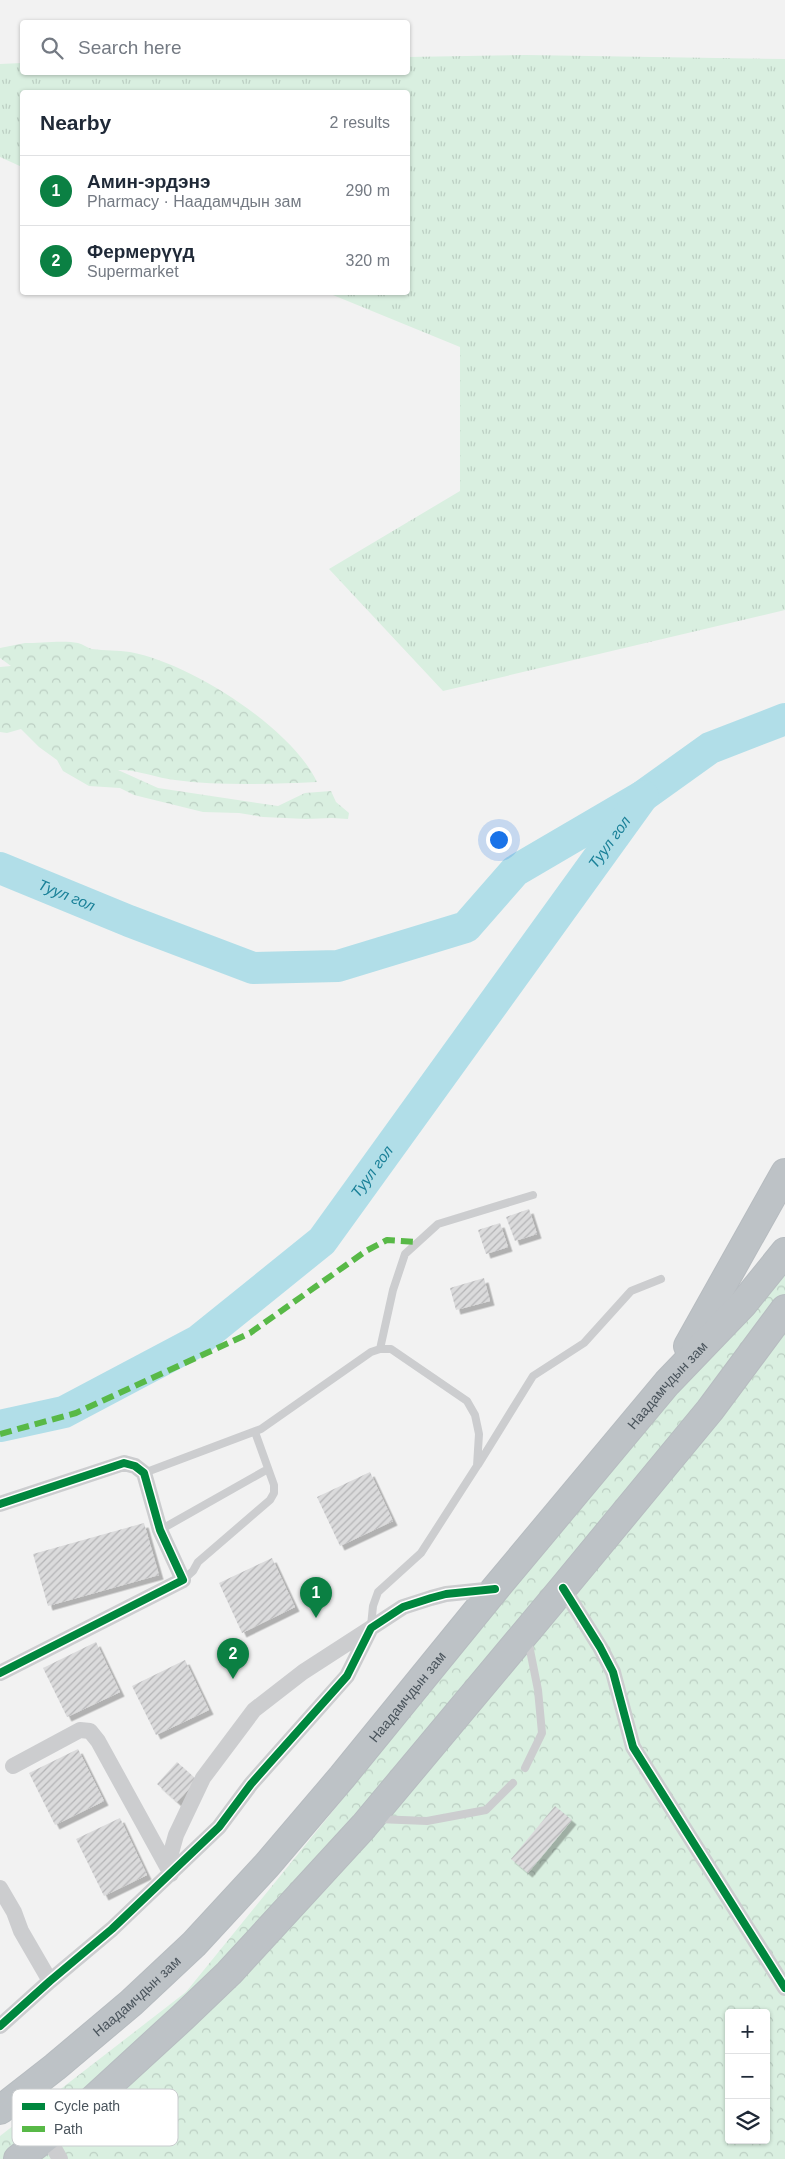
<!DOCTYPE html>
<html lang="en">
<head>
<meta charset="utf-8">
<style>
	:root { --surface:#fff; --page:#f6f6f7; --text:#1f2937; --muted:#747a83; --line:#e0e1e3; --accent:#0b8043 }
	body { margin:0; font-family:Helvetica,sans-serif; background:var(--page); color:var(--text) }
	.controls { position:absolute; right:15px; bottom:15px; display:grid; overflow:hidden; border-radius:5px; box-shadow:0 1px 4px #0004 }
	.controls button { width:45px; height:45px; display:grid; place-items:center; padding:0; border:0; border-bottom:1px solid var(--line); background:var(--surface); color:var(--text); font:25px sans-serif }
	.you { position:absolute; left:498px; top:839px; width:18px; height:18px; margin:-12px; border:4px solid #fff; border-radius:50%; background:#1a73e8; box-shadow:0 0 0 8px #1a73e833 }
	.badge { display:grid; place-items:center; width:32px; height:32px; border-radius:50%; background:var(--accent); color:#fff; font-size:16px; font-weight:700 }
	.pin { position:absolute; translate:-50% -41px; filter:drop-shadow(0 1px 2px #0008) }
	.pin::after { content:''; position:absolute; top:26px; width:18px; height:15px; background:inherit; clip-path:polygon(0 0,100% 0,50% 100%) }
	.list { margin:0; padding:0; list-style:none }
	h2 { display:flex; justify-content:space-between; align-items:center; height:65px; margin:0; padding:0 20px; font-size:21px }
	h2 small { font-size:16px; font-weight:400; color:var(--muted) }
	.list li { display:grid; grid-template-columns:32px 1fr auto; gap:15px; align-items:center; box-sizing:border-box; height:70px; padding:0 20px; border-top:1px solid var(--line) }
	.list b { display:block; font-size:19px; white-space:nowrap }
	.list p { margin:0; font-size:16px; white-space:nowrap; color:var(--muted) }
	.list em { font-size:16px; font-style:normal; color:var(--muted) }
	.icon { flex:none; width:28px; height:28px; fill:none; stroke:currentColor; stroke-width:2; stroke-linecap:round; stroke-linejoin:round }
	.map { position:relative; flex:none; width:785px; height:2159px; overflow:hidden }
	.search { position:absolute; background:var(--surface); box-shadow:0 1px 4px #0004; left:20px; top:20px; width:390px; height:55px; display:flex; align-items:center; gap:12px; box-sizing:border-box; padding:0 18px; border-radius:5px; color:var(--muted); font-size:19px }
	.panel { position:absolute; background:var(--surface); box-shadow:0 1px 4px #0004; left:20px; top:90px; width:390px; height:205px; border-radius:5px }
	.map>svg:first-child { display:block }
	.grass { fill:url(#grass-tufts) }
	.forest { fill:url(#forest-crowns); fill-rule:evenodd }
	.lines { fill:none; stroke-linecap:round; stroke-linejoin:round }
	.river { stroke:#b1dee8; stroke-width:32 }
	.building { fill:url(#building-hatch); filter:url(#shadow) }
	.highway-casing { stroke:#b7bcc0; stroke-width:30 }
	.lane { stroke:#cccdcf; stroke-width:8 }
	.street { stroke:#cccdcf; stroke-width:16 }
	.highway { stroke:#bdc2c6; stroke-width:28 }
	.quiet { stroke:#58b947; stroke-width:6; stroke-dasharray:12 6; stroke-linecap:butt }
	.cycleway-casing { stroke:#fff; stroke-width:11 }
	.cycleway { stroke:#00873e; stroke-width:8 }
	.labels { text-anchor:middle; stroke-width:5; stroke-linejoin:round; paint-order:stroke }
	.street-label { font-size:14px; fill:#4a545c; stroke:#fff }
	.water-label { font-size:15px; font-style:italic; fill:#1a8098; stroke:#fff }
	.key { fill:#fff; stroke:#c9ccce; stroke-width:1 }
	.key-label { font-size:14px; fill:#4a545c }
</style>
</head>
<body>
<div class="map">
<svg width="785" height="2159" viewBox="0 0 785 2159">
	<defs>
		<pattern id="grass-tufts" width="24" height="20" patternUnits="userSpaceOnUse" patternTransform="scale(1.25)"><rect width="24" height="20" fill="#d9efe0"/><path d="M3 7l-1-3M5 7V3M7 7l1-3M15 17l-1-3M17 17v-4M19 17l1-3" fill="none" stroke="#bccfc3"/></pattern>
		<pattern id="forest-crowns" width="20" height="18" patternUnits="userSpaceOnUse" patternTransform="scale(1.25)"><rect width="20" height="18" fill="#d9efe0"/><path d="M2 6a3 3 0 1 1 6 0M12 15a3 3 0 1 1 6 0" fill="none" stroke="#bccfc3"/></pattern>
		<pattern id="building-hatch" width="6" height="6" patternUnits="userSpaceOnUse" patternTransform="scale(1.25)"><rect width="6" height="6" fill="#dbdbdc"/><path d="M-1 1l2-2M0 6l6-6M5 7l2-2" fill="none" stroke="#b4b4b6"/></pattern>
		<filter id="shadow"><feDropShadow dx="4.5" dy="4.5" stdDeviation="0" flood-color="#0004"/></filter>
	</defs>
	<rect width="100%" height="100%" fill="#f2f2f2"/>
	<!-- grass -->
	<path class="grass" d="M526,55l259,4v551l-342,81 -114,-122 131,-78v-144l-132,-54 80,-1v-200h-386v75l-22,-10v-93l22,-1v9h386v-15z"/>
	<!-- forest -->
	<path class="forest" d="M25,643c14,0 40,-3 53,0 5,1 9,5 14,6 13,2 26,1 38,3 60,11 161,75 187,130 -47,2 -96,4 -142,-2 -18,-2 -40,-11 -57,-10l40,18 120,18 27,-13 26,-2 5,11 13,11 -1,6 -16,-1 -26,1 -43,-2 -24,-4 -36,-1 -69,-17 -14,-7 -31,-2 -26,-15 -6,-11 -18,-13 -18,-18 -14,4 -7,-1v-65l11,-1 -11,-8v-10z
		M785,1254v905h-785v-23l186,-144zM729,2013h37v127h-37z"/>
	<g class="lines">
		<!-- river -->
		<g class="river">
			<path id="s1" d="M0,868l129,53 124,47 85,-2 128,-39 49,-56 128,-75 67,-48 75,-29"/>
			<path id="s2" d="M0,1426l64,-14 134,-71 124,-100 321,-445"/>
		</g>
	</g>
	<!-- building -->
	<path class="building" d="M529,1209l8,25 -22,7 -9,-24z
		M500,1223l8,24 -22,7 -8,-24z
		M484,1278l6,23 -34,9 -6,-22z
		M370,1472l23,49 -53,25 -23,-49z
		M144,1523l15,52 -111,31 -15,-52z
		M272,1558l23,49 -53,26 -23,-50z
		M96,1642l24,50 -53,25 -24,-49z
		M185,1660l24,50 -53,25 -24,-49z
		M78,1749l26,52 -49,24 -26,-52z
		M177,1762l20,18 -20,22 -20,-18z
		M555,1806l17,14 -44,53 -17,-14z
		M120,1818l27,57 -43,21 -28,-57z"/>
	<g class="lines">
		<!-- highway casing -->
		<g class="highway-casing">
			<g id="highway">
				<path d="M688,1346l97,-173"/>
				<path id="s3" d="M0,2110l55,-43 76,-64 63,-59 73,-79 75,-88 153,-188 172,-206 76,-79 42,-52"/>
				<path d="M18,2159l69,-54 96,-88 46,-44 135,-147 199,-238 147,-178 75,-101"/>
			</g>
		</g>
		<!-- lane -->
		<path class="lane" d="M380,1349l13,-59 12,-36 33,-30 95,-29
			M478,1465l55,-89 51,-33 47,-52 30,-12
			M144,1473l117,-44 110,-77 9,-3h11l76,52 8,14 4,19 -2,32 -56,87 -43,39 -5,14 -2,20
			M160,1530l108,-61
			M183,1580l10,-9 5,-9 72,-62 4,-7v-8l-19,-53
			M525,1768l17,-35 -4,-43 -10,-50
			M377,1819l50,2 59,-11 27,-27"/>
		<!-- street -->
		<path class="street" d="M0,1504l124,-41 11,3 9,7 16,57 23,50 -183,93
			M563,1588l37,59 13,25 20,75 152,241
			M13,1766l67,-36 10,1 8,10 72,131
			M171,1874v-21l5,-18 27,-57 51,-68 49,-38 68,-44
			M0,1888l14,24 7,19 29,50
			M0,2026l50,-45 62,-52 107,-102 32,-43 96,-108 24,-48 32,-21 28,-9 15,-4 49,-5
			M47,2136l13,23"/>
		<!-- highway -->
		<use href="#highway" class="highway"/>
		<!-- quiet -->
		<path class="quiet" d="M0,1434l76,-21 174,-80 116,-82 21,-11 31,2"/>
		<!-- cycleway casing -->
		<g class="cycleway-casing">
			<path id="cycleway" d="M0,1504l124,-41 11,3 9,7 16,57 23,50 -183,93
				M563,1588l37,59 13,25 20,75 152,241
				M0,2026l50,-45 62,-52 107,-102 32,-43 96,-108 24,-48 32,-21 28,-9 15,-4 49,-5"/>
		</g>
		<!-- cycleway -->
		<use href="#cycleway" class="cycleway"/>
	</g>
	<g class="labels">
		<!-- street labels -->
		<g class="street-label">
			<text dy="5" stroke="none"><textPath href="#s3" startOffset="988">Наадамчдын зам</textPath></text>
			<text dy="5" stroke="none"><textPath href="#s3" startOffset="582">Наадамчдын зам</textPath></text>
			<text dy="5" stroke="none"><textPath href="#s3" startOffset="178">Наадамчдын зам</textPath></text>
		</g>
		<!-- water labels -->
		<g class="water-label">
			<text dy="5" stroke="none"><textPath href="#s2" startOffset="868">Туул гол</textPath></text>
			<text dy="5" stroke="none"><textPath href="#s1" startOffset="72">Туул гол</textPath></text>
			<text dy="5" stroke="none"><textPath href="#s2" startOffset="462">Туул гол</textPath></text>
		</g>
	</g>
	<!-- legend -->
	<rect x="12" y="2089" width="166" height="57" rx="8" class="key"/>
	<rect x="22" y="2103" width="23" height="7" fill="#00873e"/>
	<rect x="22" y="2126" width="23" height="6" fill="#58b947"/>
	<g class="key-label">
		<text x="54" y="2111">Cycle path</text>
		<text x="54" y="2134">Path</text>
	</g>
</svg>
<div class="controls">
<button>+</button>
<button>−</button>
<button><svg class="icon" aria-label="layers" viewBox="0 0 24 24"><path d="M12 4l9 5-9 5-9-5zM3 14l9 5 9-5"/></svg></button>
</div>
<div class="you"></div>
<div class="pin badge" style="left:316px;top:1618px">1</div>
<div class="pin badge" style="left:233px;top:1679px">2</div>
<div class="search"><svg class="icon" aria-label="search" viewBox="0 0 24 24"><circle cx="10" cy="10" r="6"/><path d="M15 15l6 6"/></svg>Search here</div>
<section class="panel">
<h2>Nearby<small>2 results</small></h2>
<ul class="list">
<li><span class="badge">1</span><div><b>Амин-эрдэнэ</b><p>Pharmacy · Наадамчдын зам</p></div><em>290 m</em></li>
<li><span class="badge">2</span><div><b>Фермерүүд</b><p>Supermarket</p></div><em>320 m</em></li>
</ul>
</section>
</div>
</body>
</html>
